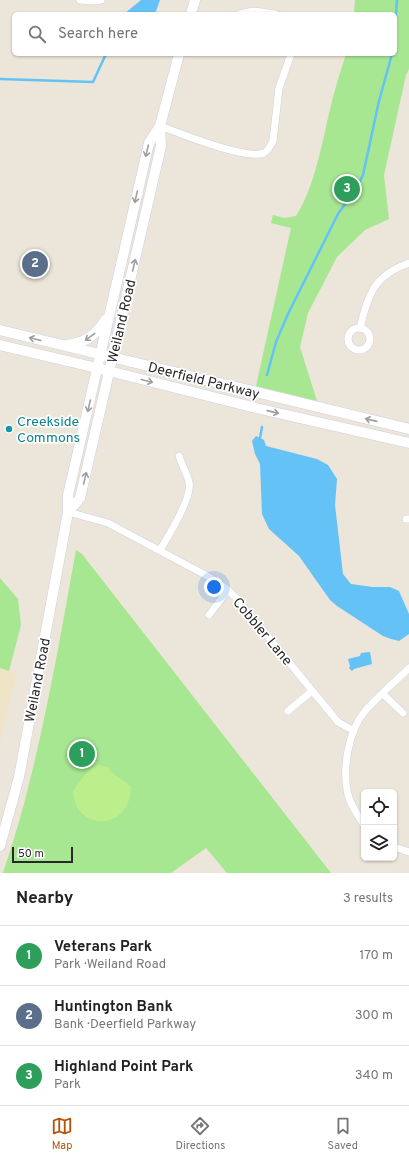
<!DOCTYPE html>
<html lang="en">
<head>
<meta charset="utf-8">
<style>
	:root { --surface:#fff; --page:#f6f6f6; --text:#222; --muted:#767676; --line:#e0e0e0; --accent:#b45309 }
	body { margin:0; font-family:Overpass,sans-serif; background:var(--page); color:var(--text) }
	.controls { position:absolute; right:12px; bottom:12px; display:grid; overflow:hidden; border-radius:6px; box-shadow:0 1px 3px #0004 }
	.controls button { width:36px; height:36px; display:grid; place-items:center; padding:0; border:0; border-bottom:1px solid var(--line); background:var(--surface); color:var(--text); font:20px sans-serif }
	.scale { position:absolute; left:12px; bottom:10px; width:61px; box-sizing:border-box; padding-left:4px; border:2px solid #282828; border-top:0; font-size:11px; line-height:14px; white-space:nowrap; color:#282828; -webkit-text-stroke:3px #fff; paint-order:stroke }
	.you { position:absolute; left:214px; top:587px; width:14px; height:14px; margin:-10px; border:3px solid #fff; border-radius:50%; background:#1a73e8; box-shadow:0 0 0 6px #1a73e833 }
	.badge { display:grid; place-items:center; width:26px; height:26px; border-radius:50%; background:var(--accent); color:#fff; font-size:13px; font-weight:700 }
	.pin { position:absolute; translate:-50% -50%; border:2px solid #fff; box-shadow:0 1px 4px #0006 }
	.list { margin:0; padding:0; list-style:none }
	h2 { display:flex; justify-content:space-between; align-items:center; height:52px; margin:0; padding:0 16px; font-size:17px }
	h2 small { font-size:13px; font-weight:400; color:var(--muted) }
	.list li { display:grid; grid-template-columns:26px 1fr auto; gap:12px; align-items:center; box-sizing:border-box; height:60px; padding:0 16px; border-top:1px solid var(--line) }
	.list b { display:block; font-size:15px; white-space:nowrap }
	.list p { margin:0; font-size:13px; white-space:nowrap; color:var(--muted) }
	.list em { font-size:13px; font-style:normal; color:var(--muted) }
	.icon { flex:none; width:22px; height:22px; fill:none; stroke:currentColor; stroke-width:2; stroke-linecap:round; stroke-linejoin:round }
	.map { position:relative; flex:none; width:409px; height:873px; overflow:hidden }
	.search { position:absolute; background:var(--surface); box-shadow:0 1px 3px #0004; left:12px; right:12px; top:12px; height:44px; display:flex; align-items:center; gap:10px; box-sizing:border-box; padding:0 14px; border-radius:6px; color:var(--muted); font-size:15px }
	.sheet { height:232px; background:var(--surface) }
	nav { display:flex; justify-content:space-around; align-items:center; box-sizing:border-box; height:56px; border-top:1px solid var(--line); background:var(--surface); font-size:11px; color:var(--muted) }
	nav a { display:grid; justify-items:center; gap:2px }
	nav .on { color:var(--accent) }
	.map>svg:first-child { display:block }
	.education { fill:#efe5c6 }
	.green { fill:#a7e791 }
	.pitch { fill:#bcef8c }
	.water { fill:#64c2f6 }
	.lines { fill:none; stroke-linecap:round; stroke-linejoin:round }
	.stream { stroke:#64c2f6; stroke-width:2.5 }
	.street-casing { stroke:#ced0e3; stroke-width:8 }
	.secondary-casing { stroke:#ced0e3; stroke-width:11 }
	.street { stroke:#fff; stroke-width:7 }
	.secondary { stroke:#fff; stroke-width:10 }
	.oneway { stroke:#9e9e9e }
	.culture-dot { fill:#0f9aa8; stroke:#fff; stroke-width:1.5 }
	.labels { text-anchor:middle; stroke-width:3.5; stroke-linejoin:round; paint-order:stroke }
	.street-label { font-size:14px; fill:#282828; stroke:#fff }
	.culture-label { font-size:14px; fill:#0d838f; stroke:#fff; text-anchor:start }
</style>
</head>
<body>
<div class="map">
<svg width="409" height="873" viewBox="0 0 409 873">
	<rect width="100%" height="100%" fill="#ece5d9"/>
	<!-- education -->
	<path class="education" d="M0,668l16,4 -16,71z"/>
	<!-- green -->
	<path class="green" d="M355,0h54v69l-3,6 -22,100 5,44 -24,11 -28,27 -29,56 -8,34 17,54 -61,-15 35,-158 -20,-5 2,-8 11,3 12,-2c20,-31 27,-79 36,-115 4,-16 9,-31 14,-47h49v-40h-41z
		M76,550l6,4 249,319h-104l-21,-25 -35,25h-168c10,-31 20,-62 27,-93 19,-76 32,-153 46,-230z
		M0,578l18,21 3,26 -12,46 -9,-3z"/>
	<!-- pitch -->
	<path class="pitch" d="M100,765l9,3 1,3 21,16c-1,45 -56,45 -58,4 7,-9 15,-24 27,-26z"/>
	<!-- water -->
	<path class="water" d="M141,0h19l-5,14h-31z
		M256,436l8,4 2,6 51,13 11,6 9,14 -2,26 8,69 8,10 22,3h17l9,4 10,23v20l-10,7 -8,-2 -8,-3 -46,-30 -7,-6 -31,-44 -30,-27 -7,-15 -2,-50 -5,-10 -3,-13z
		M370,652l2,12 -18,5 -2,2 -3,-3 1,-2 -2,-7 12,-3 1,-3z"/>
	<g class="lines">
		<!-- stream -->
		<path class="stream" d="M395,29l2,-29
			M0,79l93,3 13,-28
			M267,375l9,-33 12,-28 50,-100 19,-27 6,-12 16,-74 13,-47
			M260,438l2,-11"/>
		<!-- street casing -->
		<g class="street-casing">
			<path id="street" d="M80,0l14,1 7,-1
				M240,14l13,-3 22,3
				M160,126c19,7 87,35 104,27 4,-2 7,-8 9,-12l6,-53 12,-34
				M360,328c8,-33 14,-53 49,-65
				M348 339a11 11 0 1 1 22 0a11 11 0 1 1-22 0Z
				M68,512l40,11 101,54 19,13 9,9 101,123 16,9
				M406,519h3
				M160,550c8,-13 33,-54 29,-68 -2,-8 -7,-17 -10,-26
				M209,615l19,-25
				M383,694l20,19
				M288,711l24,-20
				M364,825c-6,-9 -13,-19 -16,-30 -6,-25 0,-64 17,-84 13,-15 30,-29 44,-43
				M394,847l15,5"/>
		</g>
		<!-- secondary casing -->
		<g class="secondary-casing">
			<path id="secondary" d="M191,14l4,-14
				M0,330l409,99
				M0,345l97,23 159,40 153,35
				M66,345c20,-2 30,-10 40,-26
				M68,512l12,-14 81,-352 -1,-20 19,-72
				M0,846l19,-69 49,-265v-17l81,-352 11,-17"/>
		</g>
		<!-- street -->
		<use href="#street" class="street"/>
		<!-- secondary -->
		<use href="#secondary" class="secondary"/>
	</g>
	<!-- one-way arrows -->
	<defs><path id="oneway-shaft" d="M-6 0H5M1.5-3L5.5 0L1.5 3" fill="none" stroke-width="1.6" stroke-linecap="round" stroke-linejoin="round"/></defs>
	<g class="oneway">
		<use href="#oneway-shaft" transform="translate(147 151) rotate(103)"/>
		<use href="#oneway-shaft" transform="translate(136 197) rotate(103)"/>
		<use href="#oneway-shaft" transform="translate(134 265) rotate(-77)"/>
		<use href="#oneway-shaft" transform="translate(90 337) rotate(144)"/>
		<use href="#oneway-shaft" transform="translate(35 339) rotate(-166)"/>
		<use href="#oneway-shaft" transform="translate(147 381) rotate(14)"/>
		<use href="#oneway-shaft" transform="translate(89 406) rotate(103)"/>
		<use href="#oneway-shaft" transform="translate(273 412) rotate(13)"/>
		<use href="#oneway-shaft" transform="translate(371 420) rotate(-167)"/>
		<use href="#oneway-shaft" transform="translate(85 478) rotate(-77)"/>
	</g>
	<!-- markers -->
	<circle class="culture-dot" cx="9" cy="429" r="4"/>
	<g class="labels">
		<!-- street labels -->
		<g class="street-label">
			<text transform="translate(121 321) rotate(-77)" y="5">Weiland Road</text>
			<text transform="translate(204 380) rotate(14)" y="5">Deerfield Parkway</text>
			<text transform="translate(263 631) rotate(50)" y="5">Cobbler Lane</text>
			<text transform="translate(37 680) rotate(-79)" y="5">Weiland Road</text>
		</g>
		<!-- culture labels -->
		<g class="culture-label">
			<text x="17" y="426">Creekside<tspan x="17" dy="16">Commons</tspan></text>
		</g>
	</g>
</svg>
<div class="controls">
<button><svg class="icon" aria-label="locate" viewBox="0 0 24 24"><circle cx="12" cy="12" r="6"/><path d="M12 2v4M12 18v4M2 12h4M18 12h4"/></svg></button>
<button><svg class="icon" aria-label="layers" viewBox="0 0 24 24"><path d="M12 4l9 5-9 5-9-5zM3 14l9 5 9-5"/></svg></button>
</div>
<div class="scale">50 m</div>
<div class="you"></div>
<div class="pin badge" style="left:82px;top:754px;background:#2e9e5b">1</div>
<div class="pin badge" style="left:35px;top:264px;background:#5c6f8a">2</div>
<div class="pin badge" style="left:347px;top:189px;background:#2e9e5b">3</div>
<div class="search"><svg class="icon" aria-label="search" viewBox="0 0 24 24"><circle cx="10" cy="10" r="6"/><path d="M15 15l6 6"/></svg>Search here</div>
</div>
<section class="sheet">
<h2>Nearby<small>3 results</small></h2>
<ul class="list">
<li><span class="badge" style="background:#2e9e5b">1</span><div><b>Veterans Park</b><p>Park · Weiland Road</p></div><em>170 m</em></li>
<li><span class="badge" style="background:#5c6f8a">2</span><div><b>Huntington Bank</b><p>Bank · Deerfield Parkway</p></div><em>300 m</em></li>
<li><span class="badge" style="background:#2e9e5b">3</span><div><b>Highland Point Park</b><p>Park</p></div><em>340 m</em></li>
</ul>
</section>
<nav>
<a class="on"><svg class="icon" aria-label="map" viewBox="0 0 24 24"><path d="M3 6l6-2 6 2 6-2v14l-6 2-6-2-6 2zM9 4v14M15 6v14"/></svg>Map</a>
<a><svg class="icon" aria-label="directions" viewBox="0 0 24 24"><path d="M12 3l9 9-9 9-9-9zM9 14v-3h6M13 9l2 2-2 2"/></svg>Directions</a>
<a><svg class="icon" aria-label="saved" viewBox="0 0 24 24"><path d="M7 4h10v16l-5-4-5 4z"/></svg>Saved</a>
</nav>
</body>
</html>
